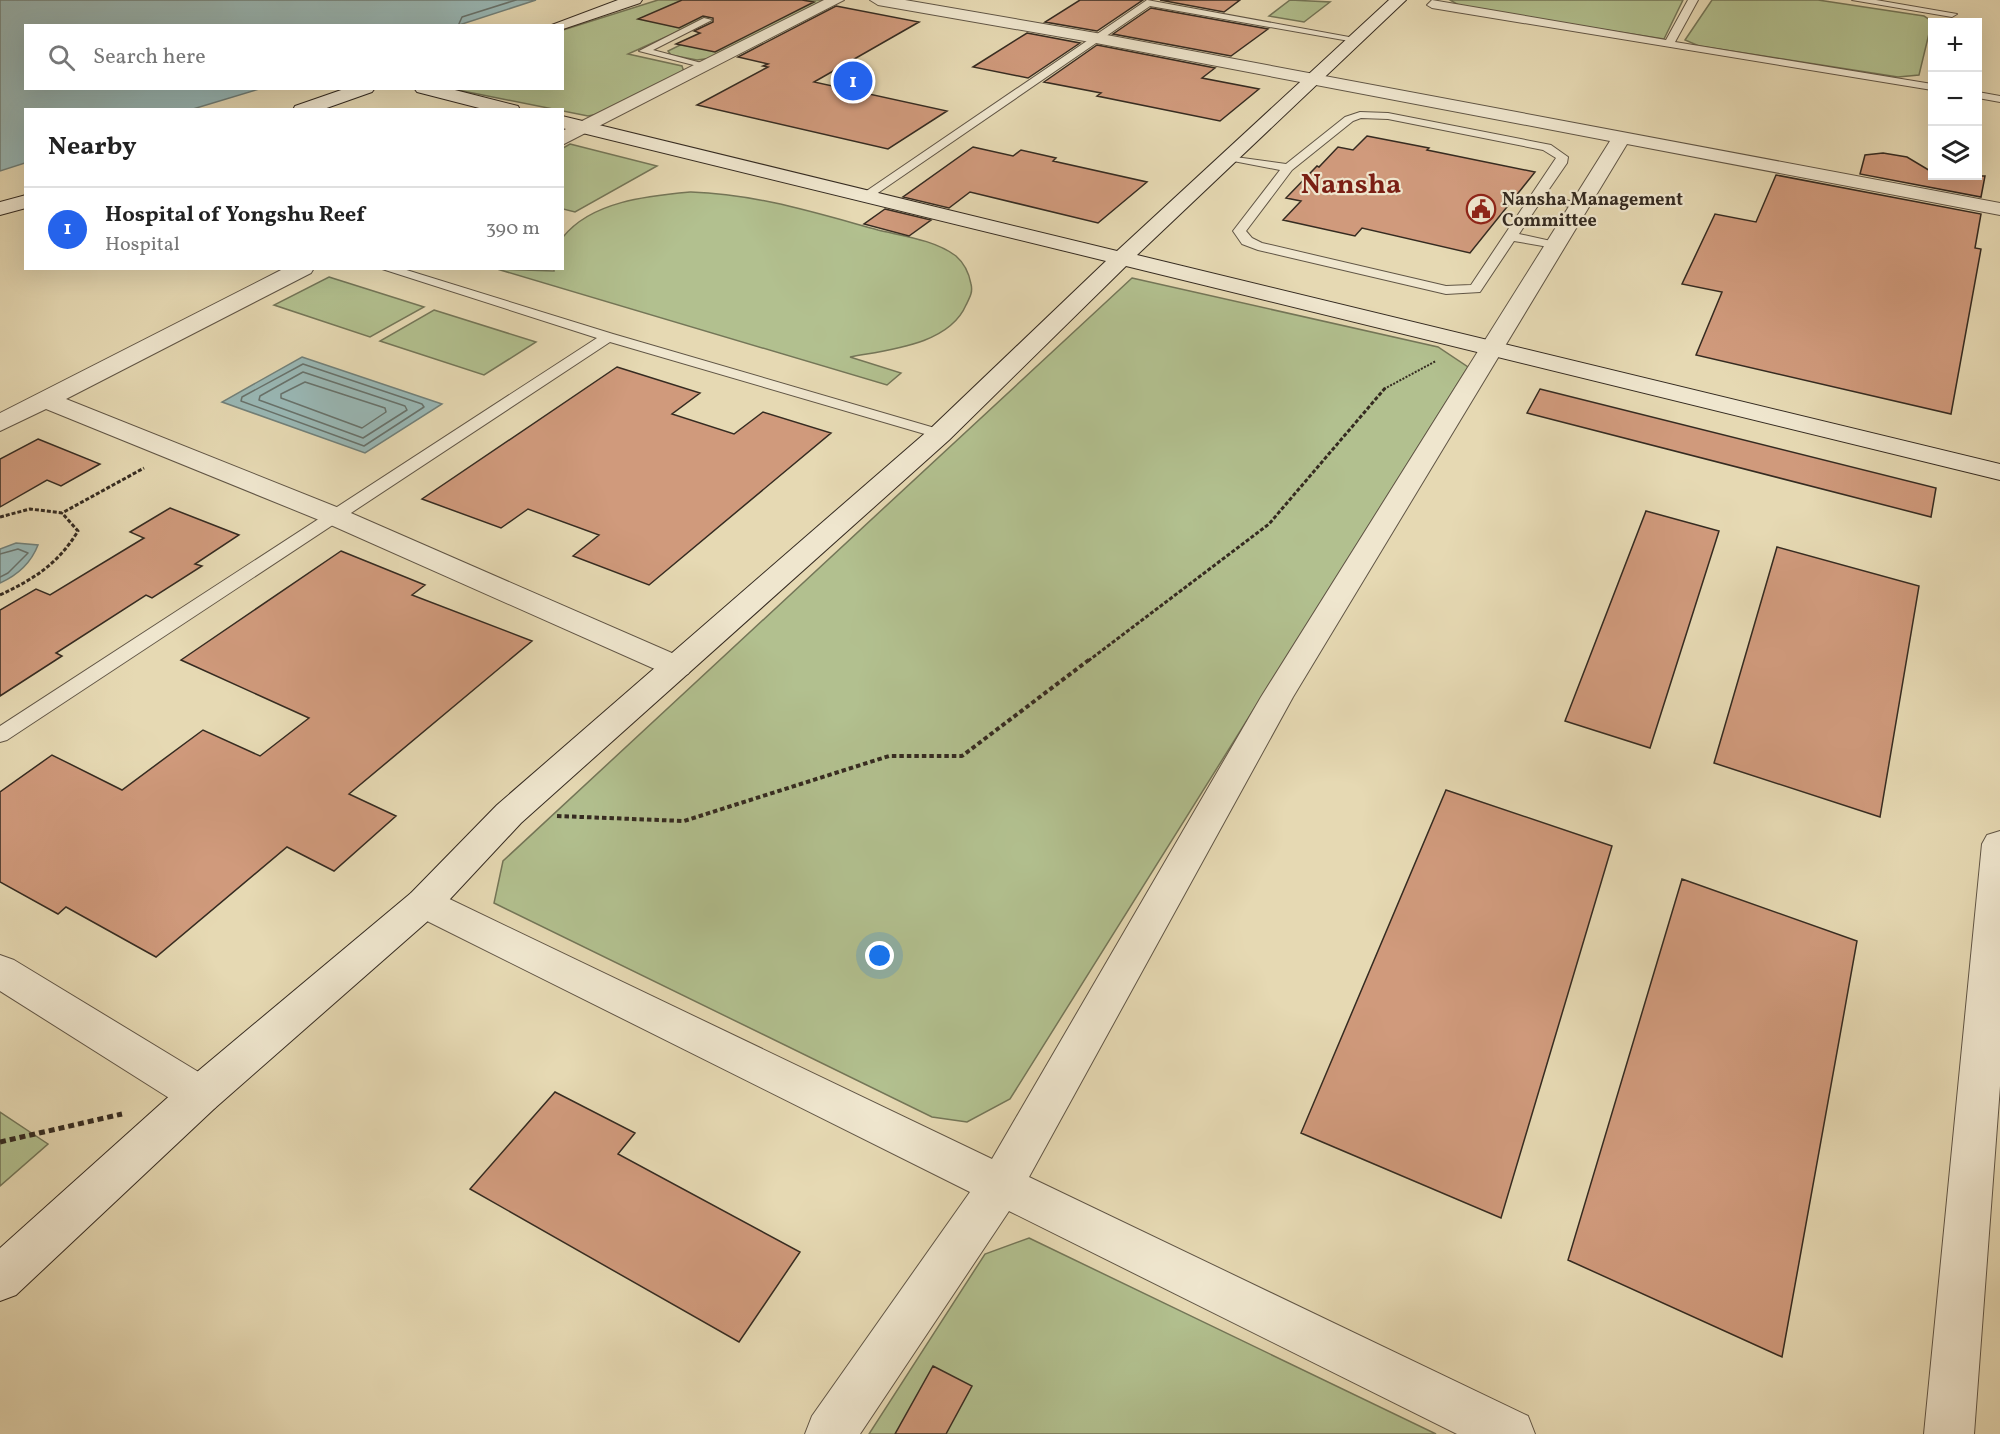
<!DOCTYPE html>
<html lang="en">
<head>
<meta charset="utf-8">
<style>
	:root { --surface:#fff; --page:#f6f6f6; --text:#222; --muted:#767676; --line:#e0e0e0; --accent:#2563eb }
	body { margin:0; font-family:Vollkorn,serif; background:var(--page); color:var(--text) }
	.controls { position:absolute; right:18px; top:18px; display:grid; overflow:hidden; border-radius:0px; box-shadow:0 6px 24px #0002 }
	.controls button { width:54px; height:54px; display:grid; place-items:center; padding:0; border:0; border-bottom:2px solid var(--line); background:var(--surface); color:var(--text); font:30px sans-serif }
	.you { position:absolute; left:880px; top:956px; width:21px; height:21px; margin:-15px; border:4px solid #fff; border-radius:50%; background:#1a73e8; box-shadow:0 0 0 9px #1a73e833 }
	.badge { display:grid; place-items:center; width:39px; height:39px; border-radius:50%; background:var(--accent); color:#fff; font-size:20px; font-weight:700 }
	.pin { position:absolute; translate:-50% -50%; border:3px solid #fff; box-shadow:0 2px 6px #0006 }
	.list { margin:0; padding:0; list-style:none }
	h2 { display:flex; justify-content:space-between; align-items:center; height:78px; margin:0; padding:0 24px; font-size:26px }
	h2 small { font-size:20px; font-weight:400; color:var(--muted) }
	.list li { display:grid; grid-template-columns:39px 1fr auto; gap:18px; align-items:center; box-sizing:border-box; height:84px; padding:0 24px; border-top:2px solid var(--line) }
	.list b { display:block; font-size:22px; white-space:nowrap }
	.list p { margin:0; font-size:20px; white-space:nowrap; color:var(--muted) }
	.list em { font-size:20px; font-style:normal; color:var(--muted) }
	.icon { flex:none; width:33px; height:33px; fill:none; stroke:currentColor; stroke-width:2; stroke-linecap:round; stroke-linejoin:round }
	.map { position:relative; flex:none; width:2000px; height:1434px; overflow:hidden }
	.search { position:absolute; background:var(--surface); box-shadow:0 6px 24px #0002; left:24px; top:24px; width:540px; height:66px; display:flex; align-items:center; gap:15px; box-sizing:border-box; padding:0 21px; border-radius:0px; color:var(--muted); font-size:22px }
	.panel { position:absolute; background:var(--surface); box-shadow:0 6px 24px #0002; left:24px; top:108px; width:540px; height:162px; border-radius:0px }
	.map>svg:first-child { display:block }
	.green { fill:#b2c08f; stroke:#747658; stroke-width:1.5 }
	.water { fill:#99b8b6; stroke:#71807a; stroke-width:1.5 }
	.lines { fill:none; stroke-linecap:round; stroke-linejoin:round }
	.shore { stroke:#67726c; stroke-width:1.5 }
	.building { fill:#d09a7c; stroke:#352b21; stroke-width:1.5 }
	.lane-casing { stroke:#615646; stroke-width:2 }
	.street-casing { stroke:#615646; stroke-width:2 }
	.secondary-casing { stroke:#352b21; stroke-width:2 }
	.path-far3 { stroke:#352b21; stroke-width:2; stroke-dasharray:2 1.5; stroke-linecap:butt }
	.path-far2 { stroke:#352b21; stroke-width:3; stroke-dasharray:4 2; stroke-linecap:butt }
	.path-far1 { stroke:#352b21; stroke-width:4; stroke-dasharray:4.5 3; stroke-linecap:butt }
	.path { stroke:#352b21; stroke-width:5; stroke-dasharray:6 4; stroke-linecap:butt }
	.lane { fill:#efe6ce; fill-rule:evenodd }
	.street { fill:#efe6ce; fill-rule:evenodd }
	.secondary { fill:#efe6ce; fill-rule:evenodd }
	.labels { text-anchor:middle; stroke-width:4.5; stroke-linejoin:round; paint-order:stroke }
	.far-poi-label { font-size:18px; font-weight:bold; fill:#352b21; stroke:#efe6ce; text-anchor:start }
	.far-town-label { font-size:28px; font-weight:bold; fill:#7a1f14; stroke:#efe6ce }
</style>
</head>
<body>
<div class="map">
<svg width="2000" height="1434" viewBox="0 0 2000 1434">
	<rect width="100%" height="100%" fill="#e6d9b3"/>
	<filter id="stains"><feTurbulence type="fractalNoise" baseFrequency=".00333" numOctaves="4"/><feColorMatrix values="0 0 0 0 .2 0 0 0 0 .09 0 0 0 0 .02 0 0 0 .5 -.17"/></filter>
	<radialGradient id="worn" r=".72"><stop offset=".6" stop-color="#630" stop-opacity="0"/><stop offset="1" stop-color="#630" stop-opacity=".3"/></radialGradient>
	<!-- green -->
	<path class="green" d="M658,0h167l-113,58 -15,2 -26,-5 -3,-4 63,-31 -19,-4 -84,38 54,12 2,6 -81,41 -15,3 -135,-27 109,-1 1,-58z
		M1290,0l40,2 -26,20 -35,-6z
		M1450,0h233l-19,39 -200,-31z
		M1712,0h106l106,16 8,5 -13,54 -21,2 -199,-31 -14,-6z
		M570,144l87,22 -82,46 -12,-3v-61z
		M691,192c65,2 125,21 187,38 25,6 57,10 78,26 8,7 13,17 15,28 2,8 -1,13 -5,21 -17,40 -79,45 -116,52l51,16 -14,12 -390,-116 57,2v-2l8,-1 1,-31c29,-36 85,-41 128,-45z
		M329,277l95,30 -54,30 -96,-32z
		M1132,278l306,69 30,20 -458,732 -43,23 -35,-5 -438,-214 9,-42z
		M434,310l102,32 -52,33 -104,-34z
		M0,1112l48,32 -48,42z
		M1029,1238l407,196h-567l116,-180z"/>
	<!-- water -->
	<path class="water" d="M0,0h536l-80,26h-430v62l233,1 -66,20 -167,1 -1,53 -25,8z
		M302,357l140,47 -77,49 -143,-51z
		M16,543l22,2c-7,18 -20,30 -38,38v-34z"/>
	<g class="lines">
		<!-- shore -->
		<path class="shore" d="M458,26l4,-9 54,-17
			M303,364l119,40 2,3 -60,39 -123,-45 1,-4z
			M303,372l102,34 2,4 -44,28 -104,-38 1,-4z
			M305,382l80,26 1,4 -24,16 -81,-30v-4z
			M0,554l18,-5 10,4 -20,20 -8,4"/>
	</g>
	<!-- building -->
	<path class="building" d="M682,0h120l12,2 -99,50 -39,-8 24,-11 -6,-2 19,-9v-4l-10,-2 -24,12 -41,-9z
		M1080,0h63l-46,31 -52,-9z
		M1160,0h80l-16,12z
		M836,6l83,16 -105,60 133,29 -59,38 -191,-44 71,-38 -5,-1 5,-2 -30,-7z
		M1151,8l117,21 -37,27 -118,-22z
		M1027,33l53,10 -52,35 -55,-11z
		M1097,45l118,23 -13,10 57,11 -39,32 -123,-25 4,-3 -57,-11z
		M1367,136l62,12 -2,2 108,22 -65,81 -108,-25 -7,8 -72,-16 18,-19 -15,-3 31,-32 2,1 19,-20 15,3z
		M973,147l40,9 8,-6 35,8 -3,3 94,21 -49,41 -128,-31 -21,16 -46,-11z
		M1883,153l24,4 25,15v4h53l-4,21 -121,-23 5,-19z
		M1776,175l205,39 -6,34 6,1 -30,165 -255,-59 26,-63 -40,-8 33,-70 41,8z
		M885,209l46,11 -22,16 -45,-12z
		M617,367l83,26 -28,21 62,20 29,-22 68,21 -182,152 -76,-29 26,-21 -71,-26 -27,19 -79,-29z
		M1540,389l396,99 -5,29 -404,-104z
		M38,439l62,25 -39,22 -14,-6 -47,27v-48z
		M170,508l69,27 -44,29 7,2 -50,32 -6,-3 -90,58 6,3 -62,40v-86l36,-21 14,6 94,-57 -14,-6z
		M1646,511l73,20 -69,217 -85,-27z
		M1777,547l142,39 -39,231 -166,-54z
		M341,551l84,34 -13,10 120,46 -183,153 47,22 -62,55 -47,-24 -131,110 -90,-50 -8,7 -58,-32v-90l52,-37 70,35 81,-60 57,26 49,-38 -128,-58z
		M1446,790l166,56 -111,372 -200,-85z
		M1682,879l175,62 -75,416 -214,-97z
		M555,1092l80,41 -17,21 182,98 -61,90 -269,-153z
		M933,1366l39,20 -26,48h-51z"/>
	<g class="lines">
		<!-- lane casing -->
		<g class="lane-casing">
			<path id="lane" d="M1147,0l213,39 -5,3 -205,-36 -278,191 -10,-3z
				M1432,0l234,40 22,-40h10l-23,42 257,42v6l-500,-82 -5,-3z
				M1852,0h24l81,14 -5,3z
				M704,18l8,2 -59,30 56,15v4l-70,-18z
				M1978,92l22,4v6l-22,-4z
				M1360,112l28,1 163,32 17,12 -1,6 -22,32 41,10 -6,4 -39,-8 -22,33 41,9v6l-46,-8 -34,51 -34,2 -188,-44 -16,-6 -9,-13 47,-61 -52,-10v-4l58,8 59,-47zM1361,118l27,1 155,31 13,8 -85,127 -25,1 -184,-43 -10,-5 -6,-7 46,-61 61,-49z
				M379,268h21l213,66 332,97 3,3 -3,3h-10l-325,-95 -603,398 -7,2v-16l597,-388z"/>
		</g>
		<!-- street casing -->
		<g class="street-casing">
			<path id="street" d="M824,0h20l-282,145v-14z
				M870,0h35l191,33 904,170v12l-373,-71 -334,553 -264,480 499,239 7,18h-78l-448,-223 -149,223h-55l7,-18 158,-224 -559,-279 -6,-10 6,-10 13,-4 13,4 555,266 269,-462 349,-556 -514,-98 -218,-38z
				M285,268h29l-3,5 -245,126 278,111 344,150 5,7 -5,7 -11,3 -11,-3 -342,-152 -278,-113 -46,22v-18z
				M2000,831v255l-26,348h-50l58,-590 5,-9z
				M0,955l14,5 201,122 6,13 -6,13 -15,5 -15,-5 -185,-117z"/>
		</g>
		<!-- secondary casing -->
		<g class="secondary-casing">
			<path id="secondary" d="M618,0h24l-2,3 -77,26 -1,-3h-13z
				M1389,0h17l-269,255 863,209v16l-874,-214 -177,174 -428,383 -84,90 -222,195 -199,187 -16,6v-53l185,-166 226,-189 86,-88 434,-377 175,-167 -544,-133v-12l555,135z
				M347,88h28l-3,4 -51,18h-28l2,-4z
				M414,88h33l71,18 2,4h-33l-70,-18z
				M26,195v13l-26,7v-13z"/>
		</g>
		<!-- path-far3 -->
		<path class="path-far3" d="M1384,389l52,-28"/>
		<!-- path-far2 -->
		<path class="path-far2" d="M0,517l30,-8 32,4 82,-45
			M0,595c34,-16 58,-31 78,-64l-16,-18
			M1088,661l181,-137 117,-137"/>
		<!-- path-far1 -->
		<path class="path-far1" d="M557,816l127,5 205,-65h73l128,-97"/>
		<!-- path -->
		<path class="path" d="M0,1142l122,-28"/>
		<!-- lane -->
		<use href="#lane" class="lane"/>
		<!-- street -->
		<use href="#street" class="street"/>
		<!-- secondary -->
		<use href="#secondary" class="secondary"/>
	</g>
	<!-- icons -->
	<defs>
		<g id="civic-ring" transform="scale(1.5)"><circle r="9.5" fill="#efe6ce" stroke="#8f2418" stroke-width="1.5"/><path d="M-.6-6.5H3V-4.5H.6V-3L4-1V1h2V6H-6V1h2V-1L-.6-3ZM-1.2 2.5V6h2.4V2.5Z" fill="#8f2418"/></g>
	</defs>
	<g fill-rule="evenodd">
		<use href="#civic-ring" x="1481" y="209"/>
	</g>
	<g class="labels">
		<!-- far-poi labels -->
		<g class="far-poi-label">
			<text x="1502" y="205">Nansha Management<tspan x="1502" dy="21">Committee</tspan></text>
		</g>
		<!-- far-town labels -->
		<g class="far-town-label">
			<text x="1351" y="193">Nansha</text>
		</g>
	</g>
	<rect width="100%" height="100%" filter="url(#stains)"/>
	<rect width="100%" height="100%" fill="url(#worn)"/>
</svg>
<div class="controls">
<button>+</button>
<button>−</button>
<button><svg class="icon" aria-label="layers" viewBox="0 0 24 24"><path d="M12 4l9 5-9 5-9-5zM3 14l9 5 9-5"/></svg></button>
</div>
<div class="you"></div>
<div class="pin badge" style="left:853px;top:81px">1</div>
<div class="search"><svg class="icon" aria-label="search" viewBox="0 0 24 24"><circle cx="10" cy="10" r="6"/><path d="M15 15l6 6"/></svg>Search here</div>
<section class="panel">
<h2>Nearby<small></small></h2>
<ul class="list">
<li><span class="badge">1</span><div><b>Hospital of Yongshu Reef</b><p>Hospital</p></div><em>390 m</em></li>
</ul>
</section>
</div>
</body>
</html>
